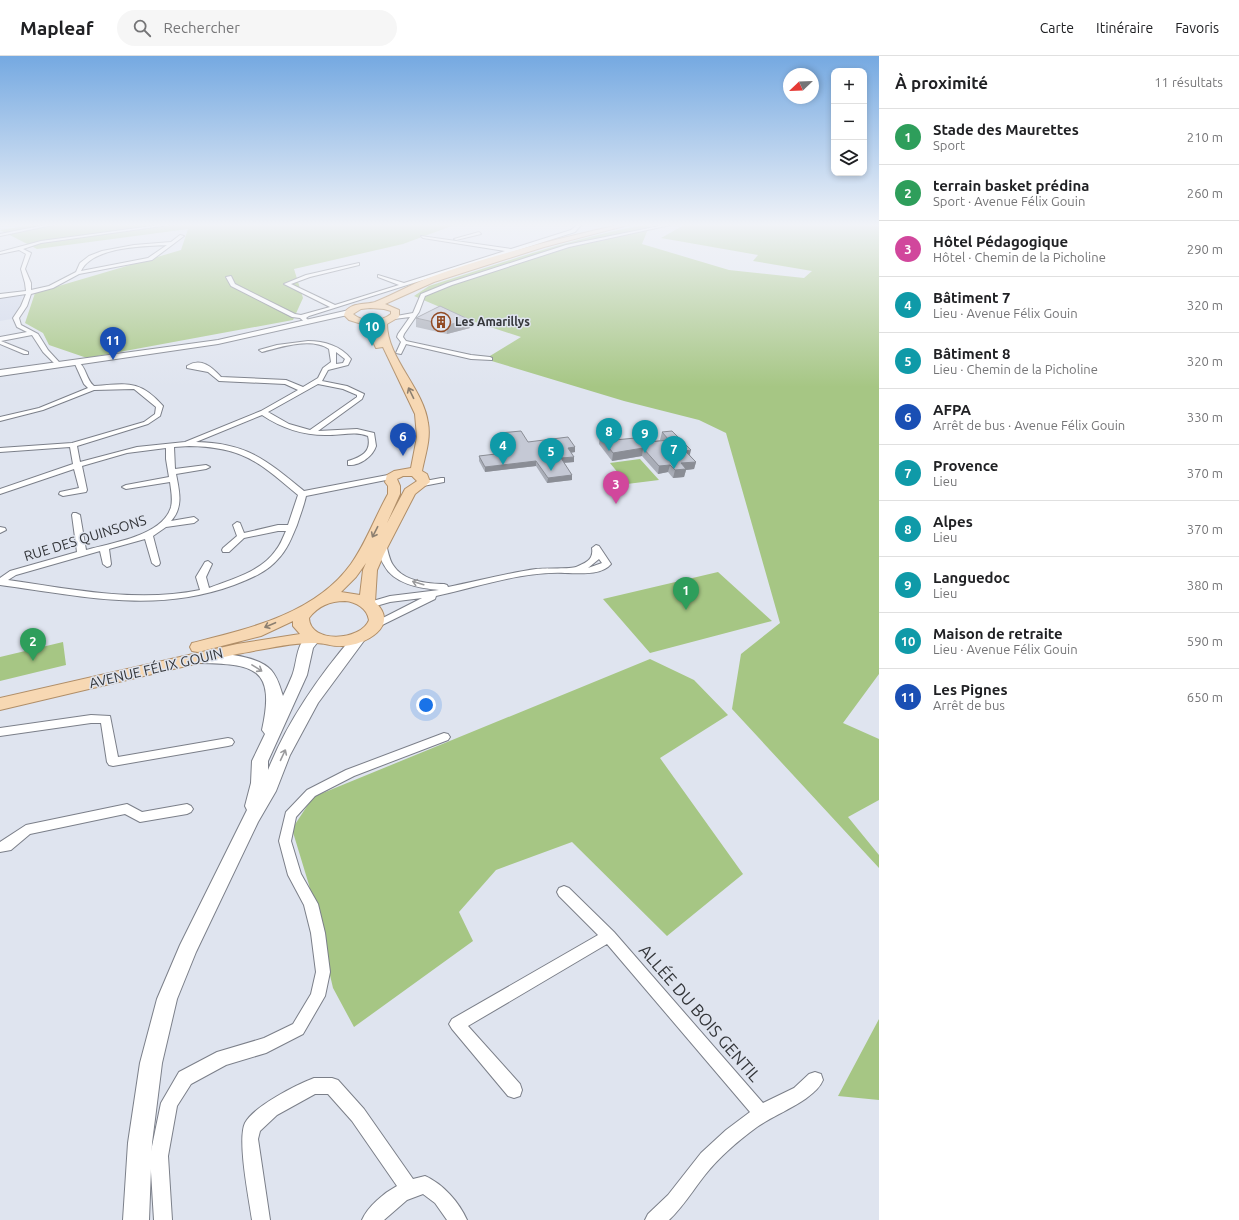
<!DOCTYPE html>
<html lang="fr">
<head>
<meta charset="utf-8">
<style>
	:root { --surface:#fff; --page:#f6f6f6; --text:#202124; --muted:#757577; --line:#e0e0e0; --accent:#924b25 }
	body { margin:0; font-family:Ubuntu,sans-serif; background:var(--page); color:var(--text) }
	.controls { position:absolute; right:12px; top:12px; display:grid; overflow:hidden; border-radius:8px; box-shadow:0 2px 6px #0003 }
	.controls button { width:36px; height:36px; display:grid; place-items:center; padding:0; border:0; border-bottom:1px solid var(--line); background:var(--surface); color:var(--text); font:20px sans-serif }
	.compass { position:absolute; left:783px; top:12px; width:36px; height:36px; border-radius:50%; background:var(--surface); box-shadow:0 2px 6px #0003; rotate:247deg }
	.you { position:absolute; left:426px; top:649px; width:14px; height:14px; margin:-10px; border:3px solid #fff; border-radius:50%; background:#1a73e8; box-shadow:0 0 0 6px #1a73e833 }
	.badge { display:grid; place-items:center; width:26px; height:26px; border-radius:50%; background:var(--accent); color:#fff; font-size:13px; font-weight:700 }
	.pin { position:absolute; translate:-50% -33px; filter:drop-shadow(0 1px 2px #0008) }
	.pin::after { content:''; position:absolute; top:21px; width:14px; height:12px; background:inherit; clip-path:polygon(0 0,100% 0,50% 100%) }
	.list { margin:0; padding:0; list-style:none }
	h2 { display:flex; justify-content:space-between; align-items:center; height:52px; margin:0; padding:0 16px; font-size:17px }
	h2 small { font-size:13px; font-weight:400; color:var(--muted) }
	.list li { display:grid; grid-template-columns:26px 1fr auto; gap:12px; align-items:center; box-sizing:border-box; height:56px; padding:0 16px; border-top:1px solid var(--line) }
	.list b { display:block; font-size:15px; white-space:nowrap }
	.list p { margin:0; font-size:13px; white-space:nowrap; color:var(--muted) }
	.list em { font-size:13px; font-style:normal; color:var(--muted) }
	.icon { flex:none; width:22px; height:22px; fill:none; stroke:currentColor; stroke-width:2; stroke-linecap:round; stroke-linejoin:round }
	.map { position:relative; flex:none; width:879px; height:1164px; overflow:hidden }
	header { display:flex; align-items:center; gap:24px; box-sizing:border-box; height:56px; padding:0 20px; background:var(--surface); border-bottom:1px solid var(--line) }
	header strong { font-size:19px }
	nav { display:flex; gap:22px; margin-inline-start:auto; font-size:14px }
	.search { width:280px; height:36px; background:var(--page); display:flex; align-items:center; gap:10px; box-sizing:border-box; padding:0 14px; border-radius:22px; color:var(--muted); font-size:15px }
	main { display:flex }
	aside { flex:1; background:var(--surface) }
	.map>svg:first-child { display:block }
	.built { fill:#d2d9eb }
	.green { fill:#a6c684 }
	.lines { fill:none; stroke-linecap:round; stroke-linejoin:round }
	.street-casing { stroke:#7b7f89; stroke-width:2 }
	.secondary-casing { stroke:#7b7f89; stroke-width:2 }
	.primary-casing { stroke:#b08e68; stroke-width:2 }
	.street { fill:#fff; fill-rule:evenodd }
	.secondary { fill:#fff; fill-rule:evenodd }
	.primary { fill:#f7d8b3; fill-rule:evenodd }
	.wall { fill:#a9adb7 }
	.shaded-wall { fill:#8a8d95 }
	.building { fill:#c5c9d5; stroke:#8a8d95 }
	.oneway { stroke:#8c7f70 }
	.oneway2 { stroke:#9a9a9c }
	.labels { text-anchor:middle; stroke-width:3; stroke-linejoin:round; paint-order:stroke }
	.far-poi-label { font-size:12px; font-weight:bold; fill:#34363a; stroke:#dfe4ef; text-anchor:start }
	.street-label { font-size:14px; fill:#34363a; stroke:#dfe4ef }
	.near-street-label { font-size:17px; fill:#34363a; stroke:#dfe4ef }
</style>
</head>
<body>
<header>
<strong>Mapleaf</strong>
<div class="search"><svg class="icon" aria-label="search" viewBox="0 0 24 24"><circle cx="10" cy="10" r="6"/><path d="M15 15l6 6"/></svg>Rechercher</div>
<nav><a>Carte</a><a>Itinéraire</a><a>Favoris</a></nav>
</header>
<main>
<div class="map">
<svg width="879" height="1164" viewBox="0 0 879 1164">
	<rect width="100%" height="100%" fill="#dfe4ef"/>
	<!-- built -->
	<path class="built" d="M23,238l-3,12 -8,13 -12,2v-23z"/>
	<!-- green -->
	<path class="green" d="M40,168h417l-54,20 -109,25 9,29 -10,22 -206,38 -38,-13 -6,-12 -18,-10 10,-30 146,-43 7,-21 -151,20 -37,-19z
		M650,168l-8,20 87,26 75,8 8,-7 -59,-10 5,-6 -97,-17 25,-14 37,1 4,-1h152v450l-36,49 36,16v61l-31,17 31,38v13l-147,-159 9,-55 39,-31 -54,-190 -27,-13 -75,-19 -139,-42 36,-22 -46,-15 -61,-26 15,-10c73,-23 145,-49 221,-62z
		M640,403l19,21 -32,4 -17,-21z
		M718,516l54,49 -122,32 -47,-54z
		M63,586l3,23 -66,16v-24z
		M650,603l44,21 34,35 -68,43 83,116 -76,62 -95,-94 -76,28 -37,42 14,29 -119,86 -21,-39 -24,-103 -17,-56 21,-32z
		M879,963v81l-41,-4z"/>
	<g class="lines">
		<!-- street casing -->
		<g class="street-casing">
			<path id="street" d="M50,168h7l-57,12v-2z
				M167,168h9l-135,19 -18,6 8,4 -6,16 6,14v7l18,-4 27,-14 4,-9 9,-7 13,-5 32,-6 37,-3 9,-7 4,1 -32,24 -73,14 -26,14 -22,6 -4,12 -8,12 2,7 17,9 10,16 11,12v2h-4l-12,-12 -11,-17 -31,6 27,11v2h-4l-24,-10v-7l27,-5 -10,-5 -4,-9 8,-12 5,-12 -26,4v-4l26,-3 -1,-8 -4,-14 5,-15 -7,-4 -19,4v-2l41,-11zM167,189l-19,13 -67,13c11,-24 63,-25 86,-26z
				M578,168h4l-7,8 -266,84 -3,2 4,4 -3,2 -7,-6 -8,-1 -61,-31 -5,-9 5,-1 4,8 60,30 6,1 29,-8 -46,-23 22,-9 53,-12v2l-49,12 -19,7 44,21 64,-20 -21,-8v-2l26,8 101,-32 -82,-13 -2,-2 90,13 60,-19z
				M669,168h6l-106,23 -117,38 -27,11 -6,16 -15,22 -1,3 3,4 65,14 19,2 2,1v2l-21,-1 -65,-15 -5,10 -5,-1 5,-11 -4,-5 1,-3 12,-17 -16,2 -3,-2 22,-4 8,-19 27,-11 118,-38z
				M479,176l2,2 -25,6 -2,-1z
				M308,285c16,0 33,5 43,18l-3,6 -20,5 -6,11 25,5 17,8 -2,5 -44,32 39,-2 17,4 2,13c-3,10 -16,20 -28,19v-4c13,-4 24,-9 20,-25 -13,-5 -25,-1 -38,-1 -25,1 -47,-6 -68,-20l-66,27c51,1 70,18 108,49l89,-17 4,2 -1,2 -90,18c-2,10 -6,19 -9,29 -5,12 -10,25 -19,34 -11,13 -28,20 -44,26 -79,29 -153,11 -234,0v-7l10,-7 67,-19 -5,-37 1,-2h3l4,2 6,35c25,-7 77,-14 85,-43 2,-8 0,-17 -1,-25l-44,7 -4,-2 4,-2 43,-8 -3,-18v-11l-39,5 -45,13 5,24 -1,2 -23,4 -4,-2 1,-2 19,-4 -5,-19 -74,25v-5l73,-25 -3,-17 -70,5v-4l72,-5 72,-21 11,-8 1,-7 -22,-18 -40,1 -51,20 -43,11v-4l39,-9 49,-20 -4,-4 -9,-20 3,-2c8,4 8,18 16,24 33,-2 45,-7 69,20l-3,10 -12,8 -71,22 3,16 57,-15 48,-5 76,-31 37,-21 -13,-6 -66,-3 -11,-9 -21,-4v-2c14,-9 25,1 34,11l65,3 17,7 15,-9 5,-10 8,-6 -2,-13c-18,-12 -48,-2 -67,3l-3,-2 18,-5zM336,296l9,7 -2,4 -7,1zM318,328l25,5 14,6v2l-47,33 -21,-6 -21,-12zM189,390c54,1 70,16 109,49l-10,30h-10l-34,8 -4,-10 -3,-1 -4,3 4,11 -14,12 -1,2 1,2h6l15,-14 34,-7h8c-3,6 -5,13 -10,19 -15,22 -44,29 -67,38l-3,-11 6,-13 -4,-3 -3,1 -9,15 4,13c-64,13 -128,-1 -192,-10l8,-5 84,-24 3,13 4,3 3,-1 1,-2 -2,-15 36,-10 7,24 4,3 3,-1 1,-2 -7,-27 13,-9 28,-4 4,-3 -4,-3 -23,4c13,-14 8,-31 5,-47l30,-5 4,-2 -4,-2 -31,4 -1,-22z
				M441,422h3v4l-21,4 -4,-2 1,-2z
				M0,471l5,1 1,2 -6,3z
				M382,485l4,3c2,7 3,15 7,21 10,16 34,19 51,19l3,1 1,2c30,-6 59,-14 88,-18 9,-1 36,0 40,-2 9,-4 18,-7 16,-19l4,-3 3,1 12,18c-10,12 -32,9 -46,9 -43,-2 -87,14 -129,23l-1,3 -61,30 -5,-3 2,-2 51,-26 -32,4 -21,6 -3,-1 -2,-2 2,-2 24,-7 49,-6c-20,-2 -45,-6 -55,-25 -4,-6 -5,-14 -6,-21zM599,503l3,4 -14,5z
				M91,659l19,1 8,41 110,-19 4,1 2,3 -2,3 -4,1 -115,20 -4,-1 -2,-3 -6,-39h-10l-91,13v-8z
				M444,677l4,1 2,3 -2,3 -94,36 -39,20 -19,21 -5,24 10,33 17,30 7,29 5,39 -5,24 -22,38 -37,19 -40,12 -35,19 -14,22 -9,50 4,64h-18l-4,-64 11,-53 18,-31 38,-20 47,-14 29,-14 18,-30 5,-22 -5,-39 -7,-28 -16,-30 -9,-34 7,-29 21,-22 39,-20z
				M127,748l15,8 45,-8 4,2 2,3 -2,3 -4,2 -47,8 -15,-8 -95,20 -19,16 -11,2v-10l26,-17z
				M564,830l5,2 45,44 149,171 31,-15 15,-14 6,-2 6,2 2,6c-8,20 -48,34 -66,47 -19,14 -37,29 -52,48 -12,15 -22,32 -36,45h-24l3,-6 20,-19 33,-42 25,-23 24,-18 -143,-168 -139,82 52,58 2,6 -2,6 -6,2 -6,-2 -56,-67 -3,-5 3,-5 146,-84 -39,-39 -2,-4 2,-4z
				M314,1022h18l6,2 26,29 49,70 12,-3c18,8 34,26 42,44h-20l-12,-17 -12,-9 -16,6 -23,20h-22c6,-14 22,-27 35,-34l-45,-65 -24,-27h-13l-38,21 -17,16 -2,8 12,81h-18c-3,-21 -15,-80 -7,-97 9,-17 51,-38 69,-45z"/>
		</g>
		<!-- secondary casing -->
		<g class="secondary-casing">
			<path id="secondary" d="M349,254h3v4l-134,30 -218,32v-6l218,-30z
				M314,578l5,1 2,3 -8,10 -6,27 -39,86v9c20,-50 51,-94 86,-135h10l2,3 -48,65 -28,52 -14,36 -18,31 -62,130 -19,47 -15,64 -10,80 -3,77h-26l5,-77 12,-80 17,-64 23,-54 67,-135 -2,-4 6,-23 1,-22 13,-27 -3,-4c14,-63 -8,-66 -64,-67l-5,-2 -2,-3 2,-3c19,-5 65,0 78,15 7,8 9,17 12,26 3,-6 6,-13 9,-20 6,-14 3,-38 22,-42z"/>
		</g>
		<!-- primary casing -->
		<g class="primary-casing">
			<path id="primary" d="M622,168h10l-88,23 -110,35 -49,22 14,6v7l-12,7c0,34 37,65 41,99 3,16 -3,32 -6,48l5,3 3,8 -15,12 -31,60 -7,16 -2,32c26,24 -10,43 -32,44 -10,1 -18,-3 -27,-3 -24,-1 -55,7 -79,11l-237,56v-12l237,-54 63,-10 -7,-8v-5l-32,15 -63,16 -6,-1 -2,-4 2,-4c56,-14 123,-29 159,-79 15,-21 24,-47 37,-70v-8l-3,-4 2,-7 7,-4 17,-3 6,-31 -2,-23 -32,-67 -7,1 -11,-23 -16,-5 -5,-5c4,-13 21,-10 31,-13 18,-7 35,-17 53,-24 63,-23 129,-39 194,-54zM370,252l14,1 7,2v3c-10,8 -28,9 -38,0l8,-5zM374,269h3l2,11zM403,420h9l5,5 -12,8 -18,34 13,-29v-8l-3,-7zM366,507l-3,7 -3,25 -19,-3 15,-15zM345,545c11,1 22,7 24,19 -8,21 -59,24 -60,-2 9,-12 21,-17 36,-17z"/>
		</g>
		<!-- street -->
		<use href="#street" class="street"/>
		<!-- secondary -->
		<use href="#secondary" class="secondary"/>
		<!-- primary -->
		<use href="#primary" class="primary"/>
	</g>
	<!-- wall -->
	<path class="wall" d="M416,262l54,10 -23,6 -31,-7z
		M662,376l28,23 6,7 -2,7 -8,1 -2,7 -11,1 -5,-6 -10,2 -16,-18 -30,5 -13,-17 1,-8 15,4 34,2 12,-2h-1z
		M500,377l28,9 47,5v5l-4,1 3,9 -10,1 8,12v5l-25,3 -11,-17 -51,6 -6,-11v-5l30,-3 -9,-15z"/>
	<!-- shaded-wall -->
	<path class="shaded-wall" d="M470,264v8l-23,6v-9z
		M575,391v5l-8,1 1,-5z
		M643,392l-1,8 -30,5 1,-8z
		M691,394l-2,8 -4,-7z
		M574,401v5l-14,1 1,-5z
		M536,405v5l-51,6v-5z
		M696,406l-2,7 -8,1 -2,7 -11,1 2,-8 6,-7z
		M670,409l-2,7 -10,2 1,-8z
		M572,419v5l-25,3 1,-5z"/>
	<!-- building -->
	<path class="building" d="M440,250l30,14 -23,5 -31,-7z
		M521,375l7,11 40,-5 7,10 -7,1 6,9 -13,1 11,17 -24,3 -12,-17 -51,6 -6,-11 33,-4 -12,-19z
		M672,375l19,19 -6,1 11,11 -15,1 5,6 -11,1 -5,-5 -11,1 -16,-18 -30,5 -13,-17 10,-1 5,5 30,-3 4,5 20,-2 -7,-8z"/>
	<!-- one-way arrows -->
	<defs><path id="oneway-shaft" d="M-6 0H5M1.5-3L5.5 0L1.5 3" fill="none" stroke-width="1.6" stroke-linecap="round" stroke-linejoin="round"/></defs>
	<g class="oneway">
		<use href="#oneway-shaft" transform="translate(411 337) rotate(-116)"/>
		<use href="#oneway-shaft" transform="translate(375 476) rotate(117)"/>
		<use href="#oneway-shaft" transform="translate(270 569) rotate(157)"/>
	</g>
	<g class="oneway2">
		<use href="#oneway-shaft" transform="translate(418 527) rotate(-163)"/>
		<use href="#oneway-shaft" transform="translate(257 612) rotate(32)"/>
		<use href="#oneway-shaft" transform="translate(283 699) rotate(-65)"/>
	</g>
	<!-- sky -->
	<linearGradient id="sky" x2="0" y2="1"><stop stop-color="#75a9e1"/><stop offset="0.51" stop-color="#f1f3f8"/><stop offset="1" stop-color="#f1f3f8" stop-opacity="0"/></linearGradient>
	<rect width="879" height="331" fill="url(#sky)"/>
	<!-- icons -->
	<defs>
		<g id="building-ring" transform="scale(1)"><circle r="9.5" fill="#dfe4ef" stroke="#924b25" stroke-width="1.5"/><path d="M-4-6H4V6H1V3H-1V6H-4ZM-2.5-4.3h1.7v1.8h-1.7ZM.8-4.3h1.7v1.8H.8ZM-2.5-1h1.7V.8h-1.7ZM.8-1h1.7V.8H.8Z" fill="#924b25"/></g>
	</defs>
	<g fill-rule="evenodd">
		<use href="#building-ring" x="441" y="266"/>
	</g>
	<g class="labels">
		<!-- far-poi labels -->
		<g class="far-poi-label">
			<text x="455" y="270">Les Amarillys</text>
		</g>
		<!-- street labels -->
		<g class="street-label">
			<text transform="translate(85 482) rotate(-17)" y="5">RUE DES QUINSONS</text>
			<text transform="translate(156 612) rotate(-13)" y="5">AVENUE FÉLIX GOUIN</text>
		</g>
		<!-- near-street labels -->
		<g class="near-street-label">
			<text transform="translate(700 957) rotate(49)" y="6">ALLÉE DU BOIS GENTIL</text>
		</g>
	</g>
</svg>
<div class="controls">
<button>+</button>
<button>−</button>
<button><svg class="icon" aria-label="layers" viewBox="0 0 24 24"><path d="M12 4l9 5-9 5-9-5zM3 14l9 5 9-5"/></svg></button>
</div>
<svg class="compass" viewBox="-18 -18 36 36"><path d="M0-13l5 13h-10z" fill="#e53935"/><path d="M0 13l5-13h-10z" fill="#757577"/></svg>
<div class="you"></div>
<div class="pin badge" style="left:686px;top:554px;background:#2e9e5b">1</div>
<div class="pin badge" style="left:33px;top:605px;background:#2e9e5b">2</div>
<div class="pin badge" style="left:616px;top:448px;background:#d1479c">3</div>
<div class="pin badge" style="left:503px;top:409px;background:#0f9aa8">4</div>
<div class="pin badge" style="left:551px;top:415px;background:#0f9aa8">5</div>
<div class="pin badge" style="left:403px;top:400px;background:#1a4fb4">6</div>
<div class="pin badge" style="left:674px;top:413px;background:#0f9aa8">7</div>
<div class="pin badge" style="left:609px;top:395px;background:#0f9aa8">8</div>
<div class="pin badge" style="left:645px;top:397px;background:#0f9aa8">9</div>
<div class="pin badge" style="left:372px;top:290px;background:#0f9aa8">10</div>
<div class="pin badge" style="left:113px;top:304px;background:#1a4fb4">11</div>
</div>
<aside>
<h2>À proximité<small>11 résultats</small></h2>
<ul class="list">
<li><span class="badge" style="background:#2e9e5b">1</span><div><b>Stade des Maurettes</b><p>Sport</p></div><em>210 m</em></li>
<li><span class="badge" style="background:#2e9e5b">2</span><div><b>terrain basket prédina</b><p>Sport · Avenue Félix Gouin</p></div><em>260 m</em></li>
<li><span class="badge" style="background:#d1479c">3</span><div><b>Hôtel Pédagogique</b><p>Hôtel · Chemin de la Picholine</p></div><em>290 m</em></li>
<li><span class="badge" style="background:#0f9aa8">4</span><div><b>Bâtiment 7</b><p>Lieu · Avenue Félix Gouin</p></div><em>320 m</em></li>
<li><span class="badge" style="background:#0f9aa8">5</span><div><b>Bâtiment 8</b><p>Lieu · Chemin de la Picholine</p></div><em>320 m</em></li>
<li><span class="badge" style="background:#1a4fb4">6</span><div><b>AFPA</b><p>Arrêt de bus · Avenue Félix Gouin</p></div><em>330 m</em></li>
<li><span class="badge" style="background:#0f9aa8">7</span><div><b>Provence</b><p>Lieu</p></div><em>370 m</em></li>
<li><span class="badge" style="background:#0f9aa8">8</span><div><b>Alpes</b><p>Lieu</p></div><em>370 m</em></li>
<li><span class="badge" style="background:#0f9aa8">9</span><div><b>Languedoc</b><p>Lieu</p></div><em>380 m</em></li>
<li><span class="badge" style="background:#0f9aa8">10</span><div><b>Maison de retraite</b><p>Lieu · Avenue Félix Gouin</p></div><em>590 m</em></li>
<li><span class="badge" style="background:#1a4fb4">11</span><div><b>Les Pignes</b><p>Arrêt de bus</p></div><em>650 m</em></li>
</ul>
</aside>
</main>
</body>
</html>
